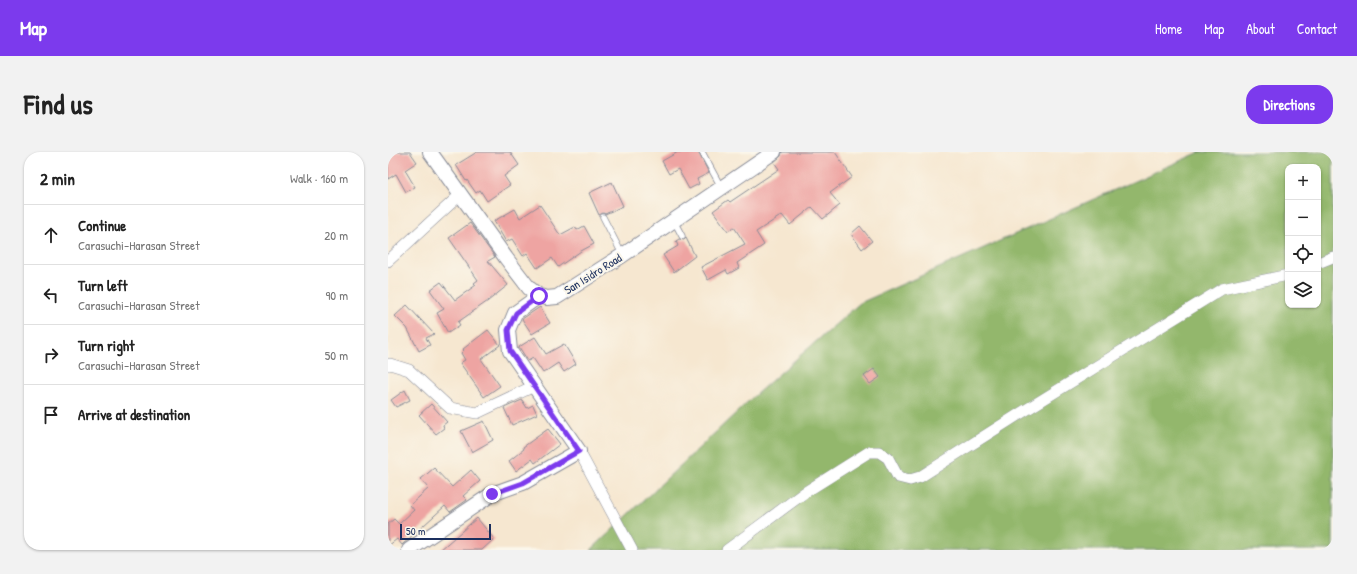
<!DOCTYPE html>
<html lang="en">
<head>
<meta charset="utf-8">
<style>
	:root { --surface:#fff; --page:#f2f2f2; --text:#222; --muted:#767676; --line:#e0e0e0; --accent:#7c3aed }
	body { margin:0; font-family:"Patrick Hand",sans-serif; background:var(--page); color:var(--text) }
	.controls { position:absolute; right:12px; top:12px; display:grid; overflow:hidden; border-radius:8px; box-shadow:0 1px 3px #0004 }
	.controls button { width:36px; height:36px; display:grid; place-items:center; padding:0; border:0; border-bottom:1px solid var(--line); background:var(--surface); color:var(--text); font:20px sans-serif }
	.scale { position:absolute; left:12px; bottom:10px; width:91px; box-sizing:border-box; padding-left:4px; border:2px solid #1b2f5e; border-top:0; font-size:11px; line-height:14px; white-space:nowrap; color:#1b2f5e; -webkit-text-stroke:3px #fbf7ec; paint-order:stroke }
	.stop { position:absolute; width:12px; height:12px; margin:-9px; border:3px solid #7c3aed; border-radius:50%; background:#fff }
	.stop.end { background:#7c3aed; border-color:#fff; box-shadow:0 1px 4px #0008 }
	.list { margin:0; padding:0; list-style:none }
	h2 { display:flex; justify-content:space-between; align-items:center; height:52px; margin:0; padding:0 16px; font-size:17px }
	h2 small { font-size:13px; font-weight:400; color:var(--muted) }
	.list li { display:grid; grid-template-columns:26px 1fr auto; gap:12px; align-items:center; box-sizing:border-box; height:60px; padding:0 16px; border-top:1px solid var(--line) }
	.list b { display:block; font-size:15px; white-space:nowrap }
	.list p { margin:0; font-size:13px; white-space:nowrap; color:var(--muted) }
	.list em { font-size:13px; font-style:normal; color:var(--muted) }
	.icon { flex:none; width:22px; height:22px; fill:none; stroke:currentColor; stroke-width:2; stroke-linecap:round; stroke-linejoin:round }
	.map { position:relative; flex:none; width:945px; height:398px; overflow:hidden; border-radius:16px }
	header { display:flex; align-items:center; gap:24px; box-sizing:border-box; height:56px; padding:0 20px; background:var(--accent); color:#fff }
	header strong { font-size:19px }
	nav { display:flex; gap:22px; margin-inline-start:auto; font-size:14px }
	.intro { display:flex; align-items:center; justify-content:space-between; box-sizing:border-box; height:96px; padding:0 24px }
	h1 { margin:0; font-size:28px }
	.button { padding:10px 18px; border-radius:16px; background:var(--accent); color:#fff; font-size:14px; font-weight:700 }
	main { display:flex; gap:24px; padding:0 24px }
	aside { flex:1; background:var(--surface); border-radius:16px; box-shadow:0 1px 3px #0004 }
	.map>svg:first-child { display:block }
	.forest { fill:#93b76c; stroke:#577365; fill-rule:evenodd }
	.building { fill:#eea4a2 }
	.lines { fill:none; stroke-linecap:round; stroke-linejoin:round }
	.service-casing { stroke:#888b97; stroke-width:7 }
	.minor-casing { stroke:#888b97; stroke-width:12 }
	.tertiary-casing { stroke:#888b97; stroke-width:16 }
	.service { stroke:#fff; stroke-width:5.5 }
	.minor { stroke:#fff; stroke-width:11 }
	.tertiary { stroke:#fff; stroke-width:14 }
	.route { stroke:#7c3aed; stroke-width:5 }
	.labels { text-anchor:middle; stroke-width:4; stroke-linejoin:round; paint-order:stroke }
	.street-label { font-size:12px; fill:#1b2f5e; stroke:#fbf7ec }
</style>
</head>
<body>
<header>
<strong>Map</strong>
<nav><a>Home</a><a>Map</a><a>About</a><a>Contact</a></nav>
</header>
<div class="intro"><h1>Find us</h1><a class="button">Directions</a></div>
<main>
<aside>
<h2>2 min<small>Walk · 160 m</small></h2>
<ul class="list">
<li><svg class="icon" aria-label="ahead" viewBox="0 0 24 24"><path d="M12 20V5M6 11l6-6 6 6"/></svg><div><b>Continue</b><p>Carasuchi-Harasan Street</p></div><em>20 m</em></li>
<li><svg class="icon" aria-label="left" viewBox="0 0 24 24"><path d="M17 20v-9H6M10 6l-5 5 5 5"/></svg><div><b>Turn left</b><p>Carasuchi-Harasan Street</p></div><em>90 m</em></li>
<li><svg class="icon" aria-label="right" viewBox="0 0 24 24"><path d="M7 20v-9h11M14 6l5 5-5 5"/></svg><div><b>Turn right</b><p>Carasuchi-Harasan Street</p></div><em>50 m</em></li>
<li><svg class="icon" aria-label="arrive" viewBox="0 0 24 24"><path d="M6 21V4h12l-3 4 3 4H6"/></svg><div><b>Arrive at destination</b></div></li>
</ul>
</aside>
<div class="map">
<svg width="945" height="398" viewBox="0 0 945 398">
	<rect width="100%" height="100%" fill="#fbf7ec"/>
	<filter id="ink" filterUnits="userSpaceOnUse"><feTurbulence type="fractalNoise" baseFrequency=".025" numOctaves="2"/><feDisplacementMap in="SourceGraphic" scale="8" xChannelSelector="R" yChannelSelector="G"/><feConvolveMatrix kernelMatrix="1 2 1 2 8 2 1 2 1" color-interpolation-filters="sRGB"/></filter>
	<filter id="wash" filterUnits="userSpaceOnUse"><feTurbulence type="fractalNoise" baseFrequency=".012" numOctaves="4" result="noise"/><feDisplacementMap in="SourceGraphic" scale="16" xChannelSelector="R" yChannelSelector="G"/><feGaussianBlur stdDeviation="0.9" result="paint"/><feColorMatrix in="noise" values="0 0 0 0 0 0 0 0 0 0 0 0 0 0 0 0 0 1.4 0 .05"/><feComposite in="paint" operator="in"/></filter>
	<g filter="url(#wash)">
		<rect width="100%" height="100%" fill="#f6e7d0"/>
		<!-- forest -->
		<path class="forest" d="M812,0h133v398h-742l163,-154 106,-93zM900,15h30v138h-30z"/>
		<g id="blocks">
			<!-- building -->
			<path class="building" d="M0,0h22l7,10 -12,8 10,17 -9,5 -10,-18 -8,5z
				M89,0h33l9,13 -15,11 6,9 -23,16 -7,-11 -4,3 -9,-13 -1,1 -10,-16z
				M290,0h20l11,21 -12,6 2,5 -10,5 -11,-20 -9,5 -7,-13z
				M394,0h53l17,25 -22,16 10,12 -17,14 -11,-12 -22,18 -8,-10 -26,17 8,13 -27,18 2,5 -11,6 -2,-4 -18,10 -7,-13 44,-23 -11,-17 -6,4 -15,-20 15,-11 2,2 49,-33 -5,-7 7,-6z
				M224,30l11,24 -18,8 -2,-1 -4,2 -10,-22z
				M152,53l20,30 15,-8 2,3 7,-4 10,18 -13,7 -23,16 -6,-9 -15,10 -10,-15 -4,3 -11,-17 -6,3 -12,-21 21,-12 5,9z
				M82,71l25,34 -7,4 20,24 -20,16 -30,21 2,3 -12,8 -11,-20 7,-4 -14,-19 11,-8 14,18 21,-15 -2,-2 4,-3 -29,-42z
				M472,74l12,15 -10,8 -11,-15z
				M298,86l9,18 -21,16 -11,-17 15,-9 -2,-5 3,-2 5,1z
				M19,153l27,29 -8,4 4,7 -11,6 -12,-23 -12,-12z
				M152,155l10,16 -18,11 -10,-15z
				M100,178l12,15 -19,14 19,27 -16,11 -24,-34 5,-3 -4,-7 3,-3 -1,-1z
				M147,185l11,17 18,-10 12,20 -12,8 -6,-9 -15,10 -10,-15 -5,3 -9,-14z
				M486,217l6,8 -10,7 -6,-8z
				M17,238l5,10 -14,7 -5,-7z
				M134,248l5,8 6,-3 4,9 -25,11 -8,-17z
				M43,252l16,18 -4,3 1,3 -8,6 -17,-19z
				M96,269l9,19 -21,12 -11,-21z
				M160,277l12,15 -25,19 -3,-4 -16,12 -7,-10 15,-12 -1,-2z
				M46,316l18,19 19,-17 9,11 -17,15 4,4 -17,12 -5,-6 -43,39 -5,-6 -9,7v-22l6,-5 5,5 15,-14 -4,-5 19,-17 -8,-9z
				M89,366l17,21 -12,11h-42z"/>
		</g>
	</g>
	<g filter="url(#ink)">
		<use href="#blocks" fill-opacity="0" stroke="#888b97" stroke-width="1"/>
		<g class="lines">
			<!-- service casing -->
			<g class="service-casing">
				<path id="service" d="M314,0l19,35
					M215,65l19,37
					M286,69l8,15"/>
			</g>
			<!-- minor casing -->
			<g class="minor-casing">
				<path id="minor" d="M0,109l73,-67
					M930,111l15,-6
					M0,213l2,-1 19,6 41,38 27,5 57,-27
					M191,299l53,99
					M339,398l77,-57 65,-41h10l9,6 10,19 12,3 10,-3 101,-64 201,-124 66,-14"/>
			</g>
			<!-- tertiary casing -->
			<g class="tertiary-casing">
				<path id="tertiary" d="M42,0l76,106 23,30 10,8 8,2 10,-1 66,-42 151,-103
					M21,398l83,-56 31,-11 56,-32 -69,-100 -2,-21 7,-17 24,-17"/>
			</g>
			<!-- service -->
			<use href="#service" class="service"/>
			<!-- minor -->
			<use href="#minor" class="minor"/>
			<!-- tertiary -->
			<use href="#tertiary" class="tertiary"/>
		</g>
	</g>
	<g class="lines" filter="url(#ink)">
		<!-- route -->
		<path class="route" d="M104,342l31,-11 56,-32 -69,-100 -2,-21 8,-17 23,-17"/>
	</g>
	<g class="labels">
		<!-- street labels -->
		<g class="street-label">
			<text transform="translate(205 122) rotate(-32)" y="4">San Isidro Road</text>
		</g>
	</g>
</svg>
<div class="controls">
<button>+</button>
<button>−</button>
<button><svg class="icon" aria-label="locate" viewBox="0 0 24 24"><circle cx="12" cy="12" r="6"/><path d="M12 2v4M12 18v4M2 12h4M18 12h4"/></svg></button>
<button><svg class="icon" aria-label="layers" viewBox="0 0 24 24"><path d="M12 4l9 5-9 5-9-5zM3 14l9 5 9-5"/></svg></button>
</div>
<div class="scale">50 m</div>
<div class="stop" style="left:151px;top:144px"></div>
<div class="stop end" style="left:104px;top:342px"></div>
</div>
</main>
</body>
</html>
